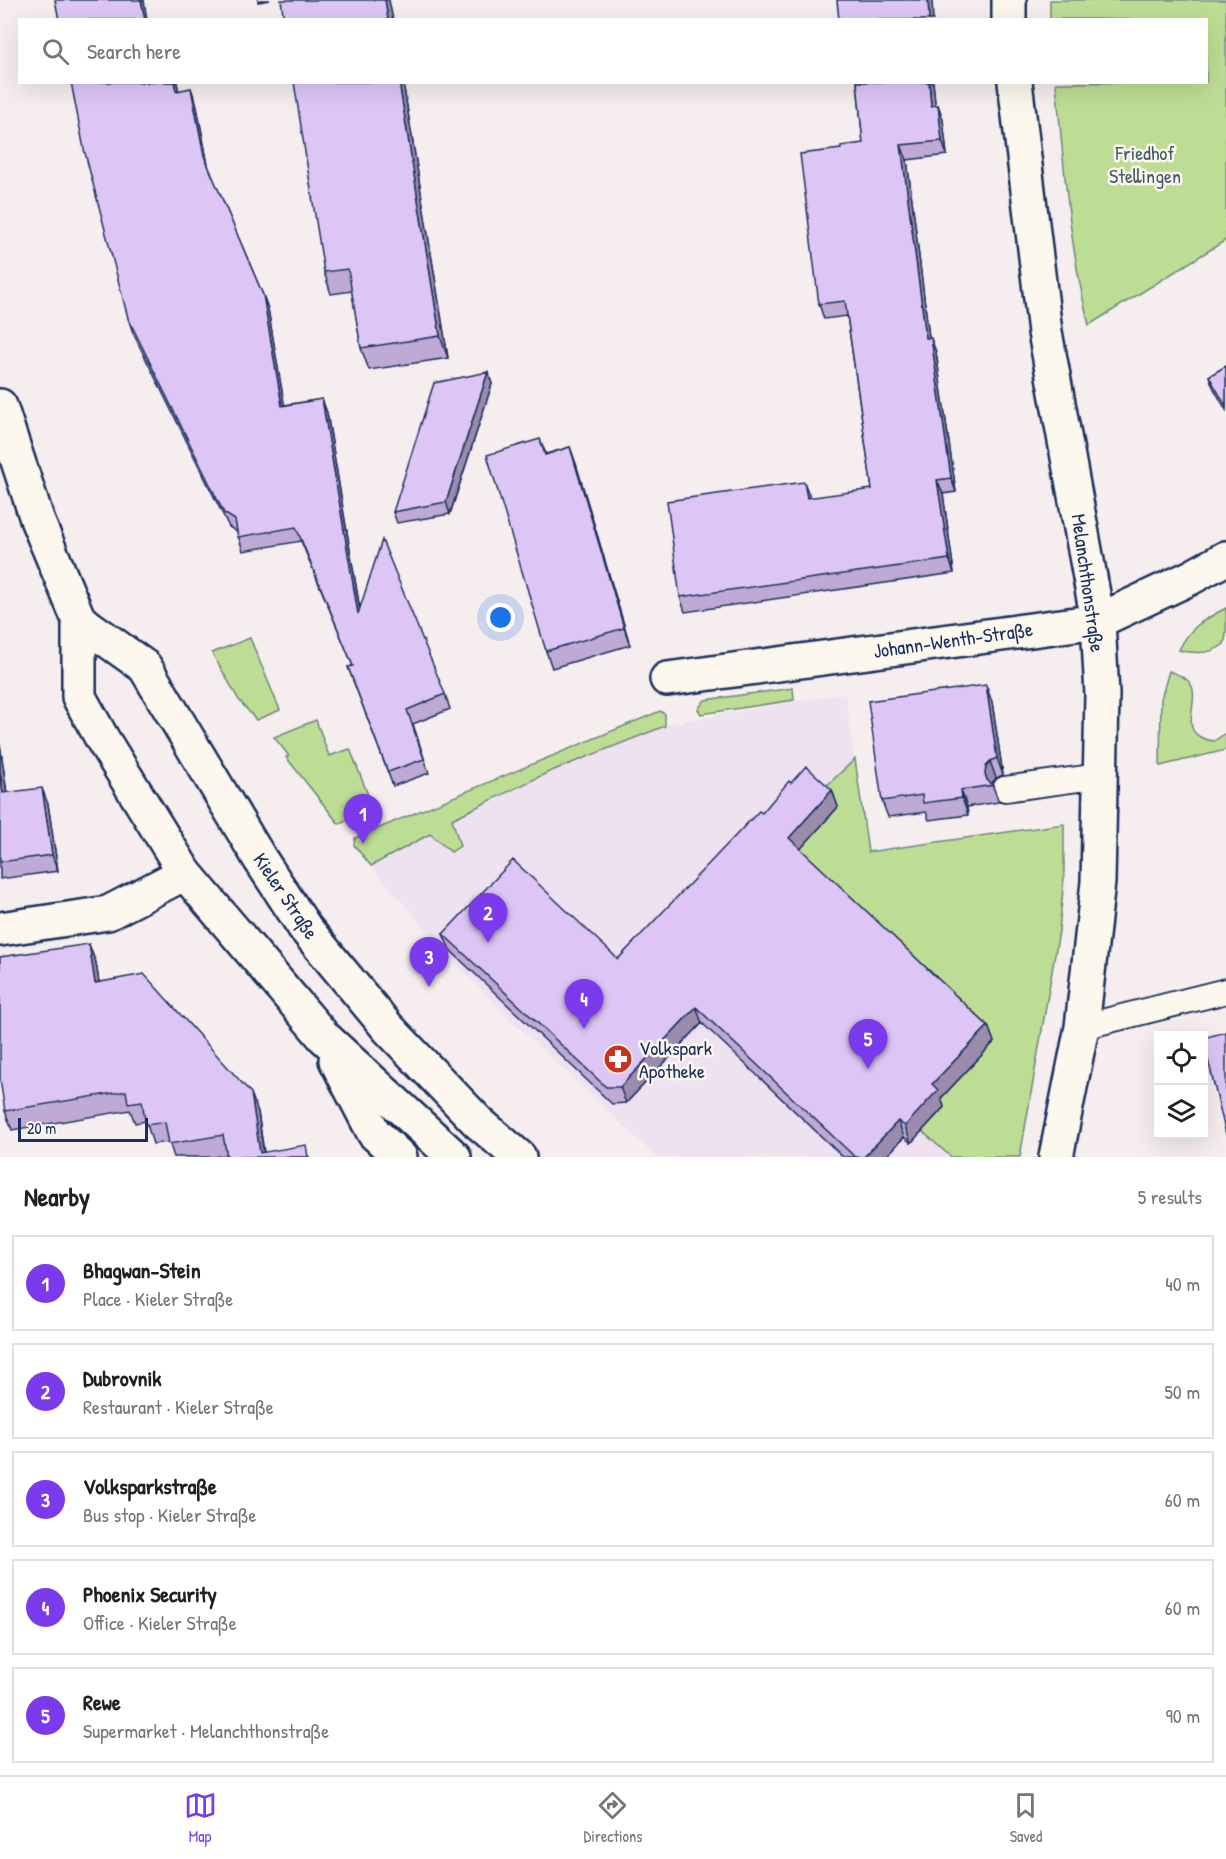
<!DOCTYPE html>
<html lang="en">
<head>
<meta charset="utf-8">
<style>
	:root { --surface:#fff; --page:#f6f6f6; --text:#202124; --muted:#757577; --line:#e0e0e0; --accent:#7c3aed }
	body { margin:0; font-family:"Patrick Hand",sans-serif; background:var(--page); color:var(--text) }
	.controls { position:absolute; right:18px; bottom:18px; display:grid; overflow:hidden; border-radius:0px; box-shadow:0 6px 24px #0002 }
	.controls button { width:54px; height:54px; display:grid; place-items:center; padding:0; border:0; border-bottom:2px solid var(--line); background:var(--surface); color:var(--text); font:30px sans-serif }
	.scale { position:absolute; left:18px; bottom:15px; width:130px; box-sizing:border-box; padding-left:6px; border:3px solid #1b2f5e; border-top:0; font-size:16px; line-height:21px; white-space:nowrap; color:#1b2f5e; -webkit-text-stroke:4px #fbf7ec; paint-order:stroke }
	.you { position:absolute; left:501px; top:618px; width:21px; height:21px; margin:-15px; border:4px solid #fff; border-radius:50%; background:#1a73e8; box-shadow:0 0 0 9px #1a73e833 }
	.badge { display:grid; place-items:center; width:39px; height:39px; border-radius:50%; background:var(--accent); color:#fff; font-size:20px; font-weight:700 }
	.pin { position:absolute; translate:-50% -50px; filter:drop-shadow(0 2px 3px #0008) }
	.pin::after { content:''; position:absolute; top:32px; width:21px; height:18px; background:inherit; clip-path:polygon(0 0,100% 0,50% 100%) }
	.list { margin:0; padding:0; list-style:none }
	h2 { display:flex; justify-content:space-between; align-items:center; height:78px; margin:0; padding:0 24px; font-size:26px }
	h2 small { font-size:20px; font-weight:400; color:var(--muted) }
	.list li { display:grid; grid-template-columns:39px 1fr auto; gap:18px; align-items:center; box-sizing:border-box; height:96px; margin:0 12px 12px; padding:0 12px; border:2px solid var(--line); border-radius:0px }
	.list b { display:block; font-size:22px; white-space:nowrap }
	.list p { margin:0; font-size:20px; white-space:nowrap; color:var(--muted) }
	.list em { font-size:20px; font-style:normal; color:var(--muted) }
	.icon { flex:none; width:33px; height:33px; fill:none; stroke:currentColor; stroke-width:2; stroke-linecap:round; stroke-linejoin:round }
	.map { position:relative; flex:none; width:1226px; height:1157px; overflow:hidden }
	.search { position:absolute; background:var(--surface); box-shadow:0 6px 24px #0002; left:18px; right:18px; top:18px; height:66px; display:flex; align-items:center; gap:15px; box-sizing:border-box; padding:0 21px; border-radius:0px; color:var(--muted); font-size:22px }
	.sheet { height:618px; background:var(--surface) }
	nav { display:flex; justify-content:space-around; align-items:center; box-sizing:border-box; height:84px; border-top:2px solid var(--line); background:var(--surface); font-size:16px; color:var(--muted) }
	nav a { display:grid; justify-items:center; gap:3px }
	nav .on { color:var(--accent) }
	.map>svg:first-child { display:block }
	.built { fill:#eee1f0 }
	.green { fill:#bddd95; stroke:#6c867a; stroke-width:1.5 }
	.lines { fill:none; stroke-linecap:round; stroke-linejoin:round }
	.lane-casing { stroke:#1b2f5e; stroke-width:28 }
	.street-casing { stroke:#1b2f5e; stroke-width:38 }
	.primary-casing { stroke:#1b2f5e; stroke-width:38 }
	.lane { stroke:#fbf7ec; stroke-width:24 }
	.street { stroke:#fbf7ec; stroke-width:33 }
	.primary { stroke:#fbf7ec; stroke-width:33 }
	.wall { fill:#beaad4; stroke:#1b2f5e; stroke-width:1.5 }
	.shaded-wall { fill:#9b8bac; stroke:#1b2f5e; stroke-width:1.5 }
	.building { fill:#ddc6f6; stroke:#1b2f5e; stroke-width:1.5 }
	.labels { text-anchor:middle; stroke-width:5; stroke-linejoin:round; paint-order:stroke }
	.park-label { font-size:20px; fill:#445a6c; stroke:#fbf7ec }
	.street-label { font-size:20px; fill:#1b2f5e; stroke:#fbf7ec }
	.poi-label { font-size:20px; fill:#1b2f5e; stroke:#fbf7ec; text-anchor:start }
</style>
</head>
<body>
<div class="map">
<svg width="1226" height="1157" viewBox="0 0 1226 1157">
	<rect width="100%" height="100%" fill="#f5edee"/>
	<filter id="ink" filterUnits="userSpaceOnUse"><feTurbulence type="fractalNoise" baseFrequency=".0167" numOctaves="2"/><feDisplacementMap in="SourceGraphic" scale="12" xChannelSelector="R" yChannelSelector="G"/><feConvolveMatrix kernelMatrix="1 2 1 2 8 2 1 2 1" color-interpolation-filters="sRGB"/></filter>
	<g filter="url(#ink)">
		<!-- built -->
		<path class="built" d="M845,693l23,159 196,-28v54l-5,53 -39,226h-363l-146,-137 -61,-63 -79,-91 59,-33 30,12 -8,-26 97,-47 124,-49z"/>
		<!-- green -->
		<path class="green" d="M1050,0h176v240l-137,85c-20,-79 -25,-161 -33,-242l150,-1v-62l-156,-1z
			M1226,608v27l-2,9c-13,11 -29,10 -45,6 11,-24 25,-30 47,-42z
			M250,638l30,72 -24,10 -17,-20 -27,-47z
			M1169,671c7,3 16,5 21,12 13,19 -18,52 24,58l12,-8v17l-66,16 1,-67z
			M793,688l1,12 -93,14 -3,-5 7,-9z
			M660,711l5,3v12l-116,46 -97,47 8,27 -9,6 -21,-18 -59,32 -17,-21 1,-7z
			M316,720l13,36 21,-7 24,61 -35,14 -53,-67 3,-1 -15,-19z
			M855,759l13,93 196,-28v54l-5,53 -39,226h-69l-29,-26 17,-30 16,-18 -164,-232 30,-60z"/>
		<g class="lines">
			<!-- lane casing -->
			<g class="lane-casing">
				<path id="lane" d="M1005,789l95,-13
					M1082,1027l144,-36"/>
			</g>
			<!-- street casing -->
			<g class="street-casing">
				<path id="street" d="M1009,0v20
					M1015,82l30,250 53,289 4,74 -4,187 -16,145 -26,130
					M667,679l431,-58 92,-43 36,-20
					M0,929l108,-16 77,-40"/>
			</g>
			<!-- primary casing -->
			<g class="primary-casing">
				<path id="primary" d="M0,406l38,116 41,98v77l24,43 82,133 139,164 130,120
					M79,620l66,47 115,192 45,69 83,100 90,94 41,35
					M336,1060l38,73 26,24"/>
			</g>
			<!-- lane -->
			<use href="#lane" class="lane"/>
			<!-- street -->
			<use href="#street" class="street"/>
			<!-- primary -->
			<use href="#primary" class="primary"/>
		</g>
		<!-- wall -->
		<path class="wall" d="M258,0h12l-12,2z
			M177,82l1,8 18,12 12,64 55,129 5,14 16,96 38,-6 5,14 33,196 85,85 5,15 -37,15 16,49 -36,13 -45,-119 5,-1 -52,-125 -58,10 -6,-19 -8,-5 -96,-194 -5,-15z
			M403,82l45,276 -79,12 -8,-22 -9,-57 -21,3 -7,-22z
			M857,82h76l2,24 3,-1 5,15 4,35 -40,5 22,178 7,14 20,140 -13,2 11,79 -269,39 -5,-15 192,-108 -25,-173 -23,3 -5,-15 22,-155 22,-6z
			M1226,366v44l-13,-23 -4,-11z
			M488,372l4,12 -42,130 -53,9 -4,-11z
			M540,439l6,15 24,-7 6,17 54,181 -78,23 -6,-17z
			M992,702l11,73 -7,3 -4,6 7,18 -32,5 1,8 -39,5 -3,-8 -38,5 -6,-16z
			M0,744l7,49 41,11 10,67 -58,8z
			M832,790l6,17 -38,42 188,177 6,16 -53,56 3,9 -33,36 -7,-6 -18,20h-43l-141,-134 -76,80 -14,1 -162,-154 -7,-16 175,25 144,-146z
			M96,963l3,19 159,130 6,40 46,5 -84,-2 -13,2h-39l-5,-15 -16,2 -7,-23 -11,2 -5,-13 -118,20 -7,-19z"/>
		<!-- shaded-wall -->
		<path class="shaded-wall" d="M141,0h3l3,20h-2z
			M385,0h4l4,20h-5z
			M928,0h4l1,20h-4z
			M174,82h3l4,23 -5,-14z
			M399,82h4l45,276 -8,-22z
			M929,82h4l4,39 -6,-15z
			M191,88l5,14 13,68 -5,-14z
			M938,105l5,15 4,35 -5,-14z
			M901,145l6,15 24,193 -5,-15z
			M263,295l5,14 19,111 -5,-14z
			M931,338l5,14 20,140 -5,-14z
			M488,372l4,12 -42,130 -4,-12z
			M322,399l5,14 36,216 -5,-15z
			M570,447l6,17 54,181 -6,-17z
			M937,480l6,14 11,79 -5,-14z
			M804,482l6,15 2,16 -5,-15z
			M986,685l6,17 11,73 -6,-17z
			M0,744l9,66 -6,-17 -3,-21z
			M990,761l6,17 -4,5v2l-3,1 -4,-12 1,-8z
			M42,788l6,16 10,67 -6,-16z
			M832,790l6,17 -43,48 -6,-17z
			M961,790l6,17 1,8 -6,-17z
			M89,944l7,19 6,39 -7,-19z
			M696,1007l6,16 -76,80 -6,-16z
			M988,1026l6,16 -53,56 3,9 -33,36 -6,-17 27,-42z
			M251,1093l7,19 6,45 -4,-4z
			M898,1121l6,16 -18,20h-22z"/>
		<!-- building -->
		<path class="building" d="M55,0h86l4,20h-86z
			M281,0h104l3,20h-104z
			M837,0h91l1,20h-90z
			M71,82h103l2,9 15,-3 13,68 59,139 19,111 40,-7 36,215 24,-74 63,154 -38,16 17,49 -36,13 -40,-105 5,-1 -57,-139 -58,10 -3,-17 -11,-7 -96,-195 -44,-169z
			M294,82h105l41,254 -79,12 -13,-79 -24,3z
			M857,82h72l2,24 7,-1 4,36 -41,4 25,193h5l20,140 -14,2 12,79 -269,38 -13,-96 137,-19 3,16 65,-9 -27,-188 -26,3 -19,-150 41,-5v-3l22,-3z
			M1226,366v40l-17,-30z
			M488,372l-42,130 -53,10 41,-129z
			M540,439l5,16 25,-8 54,181 -78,23 -59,-196z
			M986,685l11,73 -7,3 -4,5 -1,8 2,6 6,5 -32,5 1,8 -39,5 -1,-8 -40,6 -14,-100z
			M806,766l26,24 -43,48 199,188 -56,58 6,6 -33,36 -7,-5 -34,36h-9l-159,-150 -76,80h-14l-163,-153 70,-74 105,99 141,-148 3,2 27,-32 2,2z
			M0,772l3,21 39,-5 10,67 -52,7z
			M89,944l6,39 49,-9 107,119 9,60 46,-8 2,12h-81l-4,-22 -54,9 -4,-22 -19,3 -4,-24 -14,2 -2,-12 -121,20 -5,-32v-122z
			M1226,1032v102l-23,-95v-1z"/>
	</g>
	<!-- icons -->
	<defs>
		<g id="pharmacy-disc" transform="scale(1.5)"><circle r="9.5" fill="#c8321e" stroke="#fbf7ec"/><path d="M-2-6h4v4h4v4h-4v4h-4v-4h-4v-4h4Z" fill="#fff"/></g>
	</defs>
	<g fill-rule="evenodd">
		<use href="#pharmacy-disc" x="618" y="1059"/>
	</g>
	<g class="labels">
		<!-- park labels -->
		<g class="park-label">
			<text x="1145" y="160">Friedhof<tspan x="1145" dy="23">Stellingen</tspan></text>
		</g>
		<!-- street labels -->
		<g class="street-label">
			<text transform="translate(1088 583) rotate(82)" y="7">Melanchthonstraße</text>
			<text transform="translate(953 640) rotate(-8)" y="7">Johann-Wenth-Straße</text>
			<text transform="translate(286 896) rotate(56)" y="7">Kieler Straße</text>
		</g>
		<!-- poi labels -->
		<g class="poi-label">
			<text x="639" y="1055">Volkspark<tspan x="639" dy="23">Apotheke</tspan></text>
		</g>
	</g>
</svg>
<div class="controls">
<button><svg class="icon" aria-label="locate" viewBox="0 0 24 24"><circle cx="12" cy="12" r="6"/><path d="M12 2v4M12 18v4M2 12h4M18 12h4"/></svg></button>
<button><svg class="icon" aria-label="layers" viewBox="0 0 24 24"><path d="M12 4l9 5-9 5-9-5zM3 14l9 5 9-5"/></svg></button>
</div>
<div class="scale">20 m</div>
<div class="you"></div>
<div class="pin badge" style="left:363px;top:844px">1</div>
<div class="pin badge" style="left:488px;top:943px">2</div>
<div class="pin badge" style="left:429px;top:987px">3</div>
<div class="pin badge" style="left:584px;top:1029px">4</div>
<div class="pin badge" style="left:868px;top:1069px">5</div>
<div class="search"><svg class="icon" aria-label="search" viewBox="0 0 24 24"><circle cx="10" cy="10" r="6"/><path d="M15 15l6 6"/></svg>Search here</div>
</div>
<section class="sheet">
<h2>Nearby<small>5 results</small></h2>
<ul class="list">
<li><span class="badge">1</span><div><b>Bhagwan-Stein</b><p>Place · Kieler Straße</p></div><em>40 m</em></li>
<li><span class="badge">2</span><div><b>Dubrovnik</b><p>Restaurant · Kieler Straße</p></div><em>50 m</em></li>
<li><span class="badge">3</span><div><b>Volksparkstraße</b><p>Bus stop · Kieler Straße</p></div><em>60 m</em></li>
<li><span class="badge">4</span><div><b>Phoenix Security</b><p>Office · Kieler Straße</p></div><em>60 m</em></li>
<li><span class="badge">5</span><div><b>Rewe</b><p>Supermarket · Melanchthonstraße</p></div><em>90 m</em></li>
</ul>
</section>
<nav>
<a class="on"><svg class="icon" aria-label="map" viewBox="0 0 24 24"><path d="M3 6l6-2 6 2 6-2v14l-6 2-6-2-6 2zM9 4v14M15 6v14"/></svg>Map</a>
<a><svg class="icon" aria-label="directions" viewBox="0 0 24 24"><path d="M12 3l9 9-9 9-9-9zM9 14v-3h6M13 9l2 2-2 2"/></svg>Directions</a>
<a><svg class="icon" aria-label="saved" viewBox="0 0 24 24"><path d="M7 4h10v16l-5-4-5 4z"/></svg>Saved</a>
</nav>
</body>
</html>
